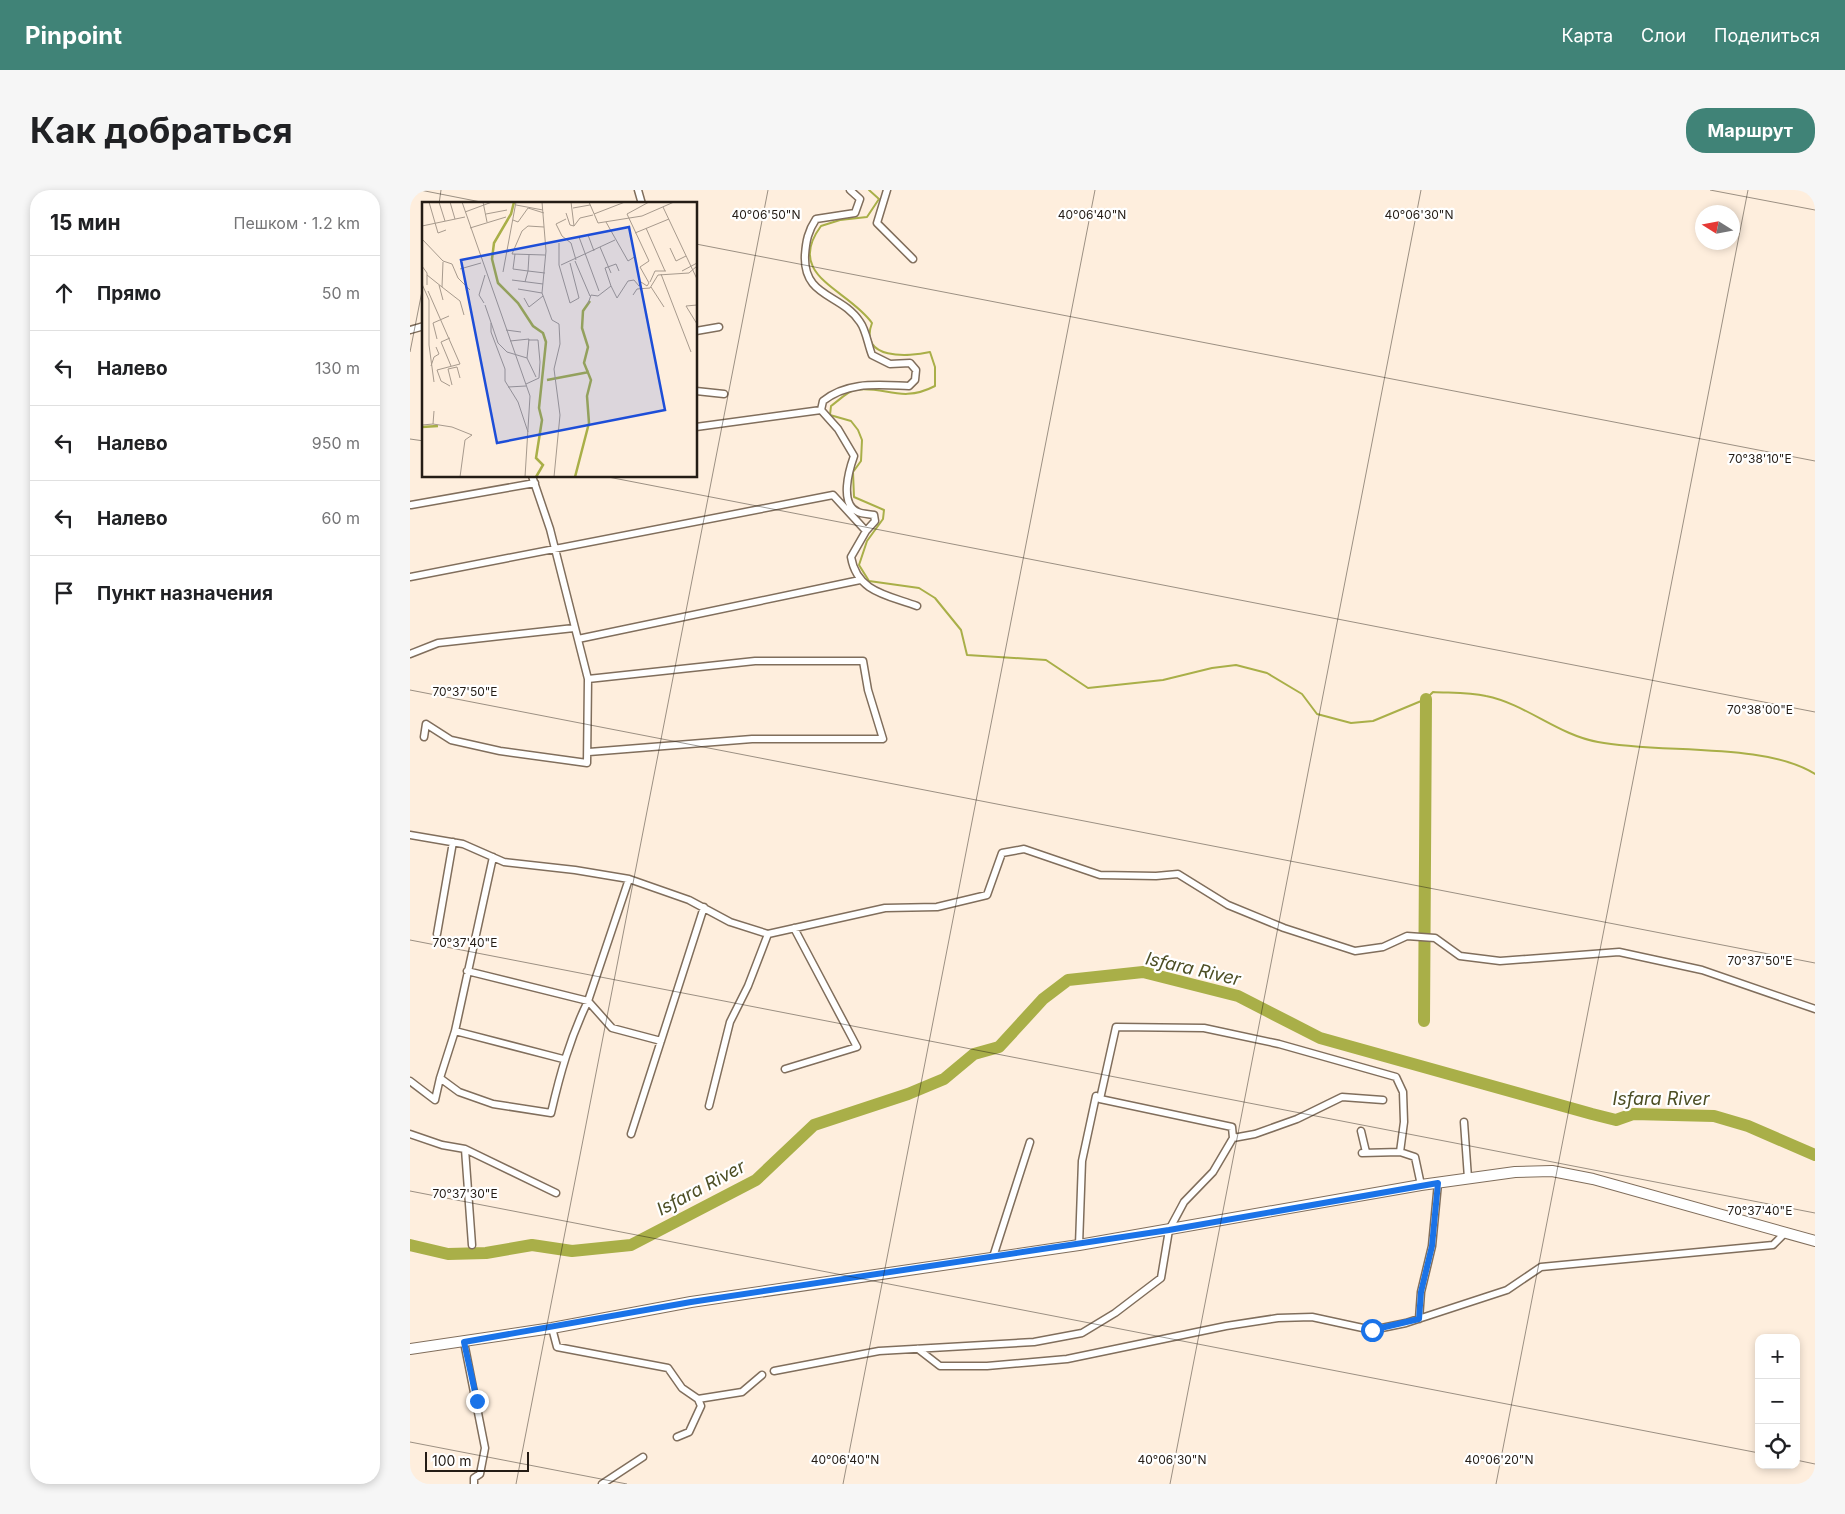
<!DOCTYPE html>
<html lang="ru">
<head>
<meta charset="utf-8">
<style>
	:root { --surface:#fff; --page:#f6f6f6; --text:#202124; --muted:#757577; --line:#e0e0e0; --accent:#408377 }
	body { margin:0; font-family:Inter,sans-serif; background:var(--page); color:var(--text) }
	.controls { position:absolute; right:15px; bottom:15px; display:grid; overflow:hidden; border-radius:10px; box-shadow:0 2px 8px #0003 }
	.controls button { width:45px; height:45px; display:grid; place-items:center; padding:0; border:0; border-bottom:1px solid var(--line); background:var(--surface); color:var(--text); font:25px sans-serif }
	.compass { position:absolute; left:1285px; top:15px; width:45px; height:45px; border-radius:50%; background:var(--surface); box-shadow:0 2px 8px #0003; rotate:281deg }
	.scale { position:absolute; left:15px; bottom:12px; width:104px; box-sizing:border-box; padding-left:5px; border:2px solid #241c15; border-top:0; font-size:14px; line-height:18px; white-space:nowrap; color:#241c15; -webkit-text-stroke:4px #fff; paint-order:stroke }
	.stop { position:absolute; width:15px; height:15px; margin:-11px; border:4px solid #1a73e8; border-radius:50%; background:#fff }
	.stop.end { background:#1a73e8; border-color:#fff; box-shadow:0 1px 5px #0008 }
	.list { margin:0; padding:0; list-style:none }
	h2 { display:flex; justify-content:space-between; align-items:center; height:65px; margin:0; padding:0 20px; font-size:21px }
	h2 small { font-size:16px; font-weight:400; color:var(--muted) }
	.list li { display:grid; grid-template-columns:32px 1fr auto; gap:15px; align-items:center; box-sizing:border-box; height:75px; padding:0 20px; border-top:1px solid var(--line) }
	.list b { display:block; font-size:19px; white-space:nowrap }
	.list em { font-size:16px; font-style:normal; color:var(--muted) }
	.icon { flex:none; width:28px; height:28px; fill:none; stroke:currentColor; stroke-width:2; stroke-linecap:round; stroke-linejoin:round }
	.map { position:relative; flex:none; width:1405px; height:1294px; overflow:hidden; border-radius:20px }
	header { display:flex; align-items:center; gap:30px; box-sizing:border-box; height:70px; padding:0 25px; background:var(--accent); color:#fff }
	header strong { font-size:24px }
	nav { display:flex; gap:28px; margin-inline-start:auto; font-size:18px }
	.intro { display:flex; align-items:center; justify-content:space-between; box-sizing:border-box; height:120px; padding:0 30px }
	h1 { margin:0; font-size:35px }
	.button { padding:12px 22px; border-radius:20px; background:var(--accent); color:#fff; font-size:18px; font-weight:700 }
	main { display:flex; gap:30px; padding:0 30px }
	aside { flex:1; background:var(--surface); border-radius:20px; box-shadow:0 2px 8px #0003 }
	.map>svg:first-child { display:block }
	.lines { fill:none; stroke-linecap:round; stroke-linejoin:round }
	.stream { stroke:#a9af48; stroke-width:2 }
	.river { stroke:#a9af48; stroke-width:12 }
	.minor-casing { stroke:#806e5c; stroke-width:9 }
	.primary-casing { stroke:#806e5c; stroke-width:12 }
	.minor { stroke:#fff; stroke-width:6 }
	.primary { stroke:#fff; stroke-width:10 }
	.route { stroke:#1a73e8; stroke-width:6 }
	.ticks { fill:none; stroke:#241c15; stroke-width:1; stroke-opacity:0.45 }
	.labels { text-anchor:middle; stroke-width:4.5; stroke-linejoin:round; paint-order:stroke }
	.water-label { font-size:18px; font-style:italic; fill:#4c4e24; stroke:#fff }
	.inset-river { fill:none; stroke:#a9af48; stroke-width:2.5 }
	.inset-road { fill:none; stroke:#a79a8d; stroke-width:1 }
	.view { fill:#1d4ed8; fill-opacity:0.15; stroke:#1d4ed8; stroke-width:2.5 }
	.inset-edge { fill:none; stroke:#241c15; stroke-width:2.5 }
	.ticks-label { font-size:12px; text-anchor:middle; fill:#241c15; stroke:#fff; stroke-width:4.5; stroke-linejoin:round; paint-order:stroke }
</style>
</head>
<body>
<header>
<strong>Pinpoint</strong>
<nav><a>Карта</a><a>Слои</a><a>Поделиться</a></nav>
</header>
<div class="intro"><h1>Как добраться</h1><a class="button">Маршрут</a></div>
<main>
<aside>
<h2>15 мин<small>Пешком · 1.2 km</small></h2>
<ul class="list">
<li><svg class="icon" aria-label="ahead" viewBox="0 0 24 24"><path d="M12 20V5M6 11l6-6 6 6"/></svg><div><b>Прямо</b></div><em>50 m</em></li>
<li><svg class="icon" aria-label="left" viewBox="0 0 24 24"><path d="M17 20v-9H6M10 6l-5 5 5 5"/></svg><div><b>Налево</b></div><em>130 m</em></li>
<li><svg class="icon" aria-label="left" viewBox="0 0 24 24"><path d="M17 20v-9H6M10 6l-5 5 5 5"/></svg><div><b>Налево</b></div><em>950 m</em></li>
<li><svg class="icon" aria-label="left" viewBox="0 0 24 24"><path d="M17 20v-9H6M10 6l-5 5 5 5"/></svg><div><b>Налево</b></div><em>60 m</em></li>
<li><svg class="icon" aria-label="arrive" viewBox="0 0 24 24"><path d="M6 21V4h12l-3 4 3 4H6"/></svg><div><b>Пункт назначения</b></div></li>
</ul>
</aside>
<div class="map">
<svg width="1405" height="1294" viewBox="0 0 1405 1294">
	<rect width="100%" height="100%" fill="#feeedd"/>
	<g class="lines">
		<!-- stream -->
		<path class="stream" d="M459,0l10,9 -12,18 -27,3 -19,6c-37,50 27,63 51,97 -14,37 37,34 58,29l5,15v19c-35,18 -50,-1 -81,4 -7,2 -16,11 -23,16l-1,9 21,6 7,9 4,10 -1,21 -8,11 1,25 30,13 -1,9 -16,22 -8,24 10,16 50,7 16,10 26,32 6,25 79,5 42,28 75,-8 49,-12 24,-3 31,8 35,21 15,20 34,9 22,-2 53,-22 7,-7c17,1 36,0 53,4 40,8 72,39 112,46 61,12 167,0 217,32"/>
		<!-- river -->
		<path class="river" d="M1014,831l2,-322
			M0,1055l38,9 38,-1 46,-8 40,6 59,-6 125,-65 58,-55 94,-31 36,-15 30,-25 25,-7 44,-48 25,-19 75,-8 95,24 82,42 272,76 24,6 17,-6 81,2 34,10 67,29"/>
		<!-- minor casing -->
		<g class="minor-casing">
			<path id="minor" d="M228,0l4,14
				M440,0l10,9 -5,14 -39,6c-8,12 -10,22 -11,36 -2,43 36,38 55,67 6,8 8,23 12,33l18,9 20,-1 6,7 -1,10 -6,6c-31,-1 -61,-5 -86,15l-2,9 17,19 16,27c-5,14 -15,48 4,56 4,2 11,2 16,3l1,6 -9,10 -15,26c6,35 36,38 66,49
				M477,0l-10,33 36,36
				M0,140l14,-4
				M286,141l23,-4
				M286,201l28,3
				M286,237l125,-17
				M1,315l124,-22
				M0,387l423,-82 33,36
				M168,449l282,-59
				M0,464l28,-11 136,-15
				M178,489l167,-18h108l5,29 15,49h-131l-163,13
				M14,547l2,-13 25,16 49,11 87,12 1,-84 -38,-150 -18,-53
				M0,645l53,9 41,18 71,8 54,9 60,21 41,22 38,12 117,-26 52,-1 50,-12 15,-42 22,-4 76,26 56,1 22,-2 50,31 56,23 71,23 28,-4 24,-11 28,2 25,18 40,5 119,-9 83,18 113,39
				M219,689l-41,122 24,27 49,13
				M27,744l16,-92
				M45,841l108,28
				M375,879l72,-22 -63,-119
				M30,888l19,14 34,12 58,9c9,-39 19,-75 37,-112l-121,-30
				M0,891l25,19 5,-22 15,-47 38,-174
				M690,909l16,-72 88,1 75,16 117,33 7,15 1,30 -4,30 15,5 6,28
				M299,916l21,-84 18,-36 20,-52
				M1054,932l4,56
				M951,941l5,21
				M0,944l32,11 23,4 91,44
				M221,944l73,-227
				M55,959l7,96
				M952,963l38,-1
				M669,1055l3,-84 14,-65 4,3 132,28 1,11
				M583,1067l37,-115
				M1009,1129l2,-27 11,-46 6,-63
				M142,1138l5,19 111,21 14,20 16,11 44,-7 20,-17
				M54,1152l21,106 -5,26 -6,4v6
				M508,1159l22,17h47l80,-7 159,-33 52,-8 34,-1 60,13 34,-7 101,-33 34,-23 232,-22 13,-13
				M364,1181l105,-20 155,-9 48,-9 33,-20 46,-35 8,-48 15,-28 29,-30 20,-34 22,-4 42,-15 45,-22 41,3
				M267,1247l12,-5 12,-26 -3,-7
				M192,1294l41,-27"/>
		</g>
		<!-- primary casing -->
		<g class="primary-casing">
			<path id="primary" d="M0,1159l142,-21 139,-26 388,-57 342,-60 94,-13 37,-1 41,8 222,62"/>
		</g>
		<!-- minor -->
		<use href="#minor" class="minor"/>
		<!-- primary -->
		<use href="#primary" class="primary"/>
	</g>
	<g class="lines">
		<!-- route -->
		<path class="route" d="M67,1211l-13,-59 227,-40 478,-72 269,-47 -6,63 -11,46 -2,27 -47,11"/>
	</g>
	<!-- ticks -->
	<path class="ticks" d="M10,0l71,14M1300,0l105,20M29,14l2,-14M286,54l1119,217M0,162l14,-71M0,249l14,2M193,286l1212,236M0,500l1405,273M0,750l1405,273M0,1001l1349,262M0,1252l217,42M1386,1270l19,4M106,1294l252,-1294M433,1294l252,-1294M760,1294l251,-1294M1086,1294l252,-1294"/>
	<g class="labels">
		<!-- water labels -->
		<g class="water-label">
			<text transform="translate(783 779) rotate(13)" y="6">Isfara River</text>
			<text x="1251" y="915">Isfara River</text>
			<text transform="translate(291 998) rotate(-28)" y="6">Isfara River</text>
		</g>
	</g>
	<!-- overview -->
	<g transform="translate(12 12)">
		<rect width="275" height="275" fill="#feeedd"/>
		<path class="inset-river" d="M92,0l-3,12 -17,29 -2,16 6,24 20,20 15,23 10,7 3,9 -7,66 3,12 -6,38 7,7 -7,12M125,178l42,-8M0,225l16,-1M153,275l14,-54 -2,-27 4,-16 -7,-17 4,-16 -6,-19 1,-17 7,-10"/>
		<path class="inset-road" d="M7,0l9,31 8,-3M17,0l6,19M28,0l5,17M40,0l68,194 -5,81M61,0l4,20M120,0l4,49 -4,42 10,27 7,4 1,20 -6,25 6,46 -6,62M149,0l3,24M167,0l9,21 44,-7 32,-14M227,0l-22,12 22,47 -9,6 9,16M94,3l27,5M241,5l34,72M151,6l17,-3M43,10l27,-10M144,11l4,12 4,1M64,12l21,-4M172,12l31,-12M144,17l-10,5 6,12 9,7 5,17M91,18l5,2 10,-14 16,5M184,20l22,39 8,-5M0,24l43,-9M152,24l6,-8 13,-3M122,25l-16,-1 -6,5 -10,23 33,1M48,26l36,-11M224,26l19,43M213,31l34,-14M166,33l6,16M157,35l20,54M0,37l21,22 9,3 6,14 12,12M137,41v22l11,38 9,-5 -9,-35M178,45l11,26M248,46l6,13 10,-5M93,52l-2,15 15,2 1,-16M153,59l15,35M139,63l54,-25M0,64l5,7v12M38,67l21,-6M260,69l15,-8M81,70l13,-70M239,72l30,78M5,73l15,12 1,-25M90,78l31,4M103,80l3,-11 17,2M228,80l5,-11h11M0,82l7,16v45l5,37M17,83l4,15M189,84l-6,-18 11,-4 3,7M20,85l18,14 4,14M229,85l13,20M96,87l24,4M6,89l32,73 -23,6 4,11 9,5M211,93l4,-6 13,-1 8,-13 31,-2 8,-7M102,96l5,9 14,-11M62,101l-5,-8 6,-20M166,102l3,-9 7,1 13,-10 6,12 11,-17 6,-1 5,6 2,-4 6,4 2,-3M63,103l13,38 9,9 20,6 9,19M275,103l-11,1 11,18M69,121v9l14,37v12l13,21 10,30M84,128l15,2M28,136l-9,4 10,24M15,137l-4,-16 16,-7M88,139l19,-2 -2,19M9,164l3,-9 5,-3 -3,-7M104,182l13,-6 1,-16 -2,-22h-10M30,183l-4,-16 9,-2 3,11M86,185l18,-1M11,222l19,3 20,8 -7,5 -5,37M0,223l11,-1 1,-13"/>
		<path class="view" d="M207,25l36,183 -168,33 -36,-183z"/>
		<rect width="275" height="275" class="inset-edge"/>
	</g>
	<g class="ticks-label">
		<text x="356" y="29">40°06'50"N</text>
		<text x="682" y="29">40°06'40"N</text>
		<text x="1009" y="29">40°06'30"N</text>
		<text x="1350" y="273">70°38'10"E</text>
		<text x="55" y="506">70°37'50"E</text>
		<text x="1350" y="524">70°38'00"E</text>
		<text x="55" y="757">70°37'40"E</text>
		<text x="1350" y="775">70°37'50"E</text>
		<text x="55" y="1008">70°37'30"E</text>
		<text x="1350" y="1025">70°37'40"E</text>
		<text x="435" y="1274">40°06'40"N</text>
		<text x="762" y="1274">40°06'30"N</text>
		<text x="1089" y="1274">40°06'20"N</text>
	</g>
</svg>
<div class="controls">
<button>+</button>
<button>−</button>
<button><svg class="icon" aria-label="locate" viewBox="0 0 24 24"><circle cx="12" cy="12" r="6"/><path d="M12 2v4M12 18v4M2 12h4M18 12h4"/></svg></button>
</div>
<svg class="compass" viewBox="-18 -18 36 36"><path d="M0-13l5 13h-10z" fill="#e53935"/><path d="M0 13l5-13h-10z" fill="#757577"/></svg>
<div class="scale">100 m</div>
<div class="stop" style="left:962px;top:1140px"></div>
<div class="stop end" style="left:67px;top:1211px"></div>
</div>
</main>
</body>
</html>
